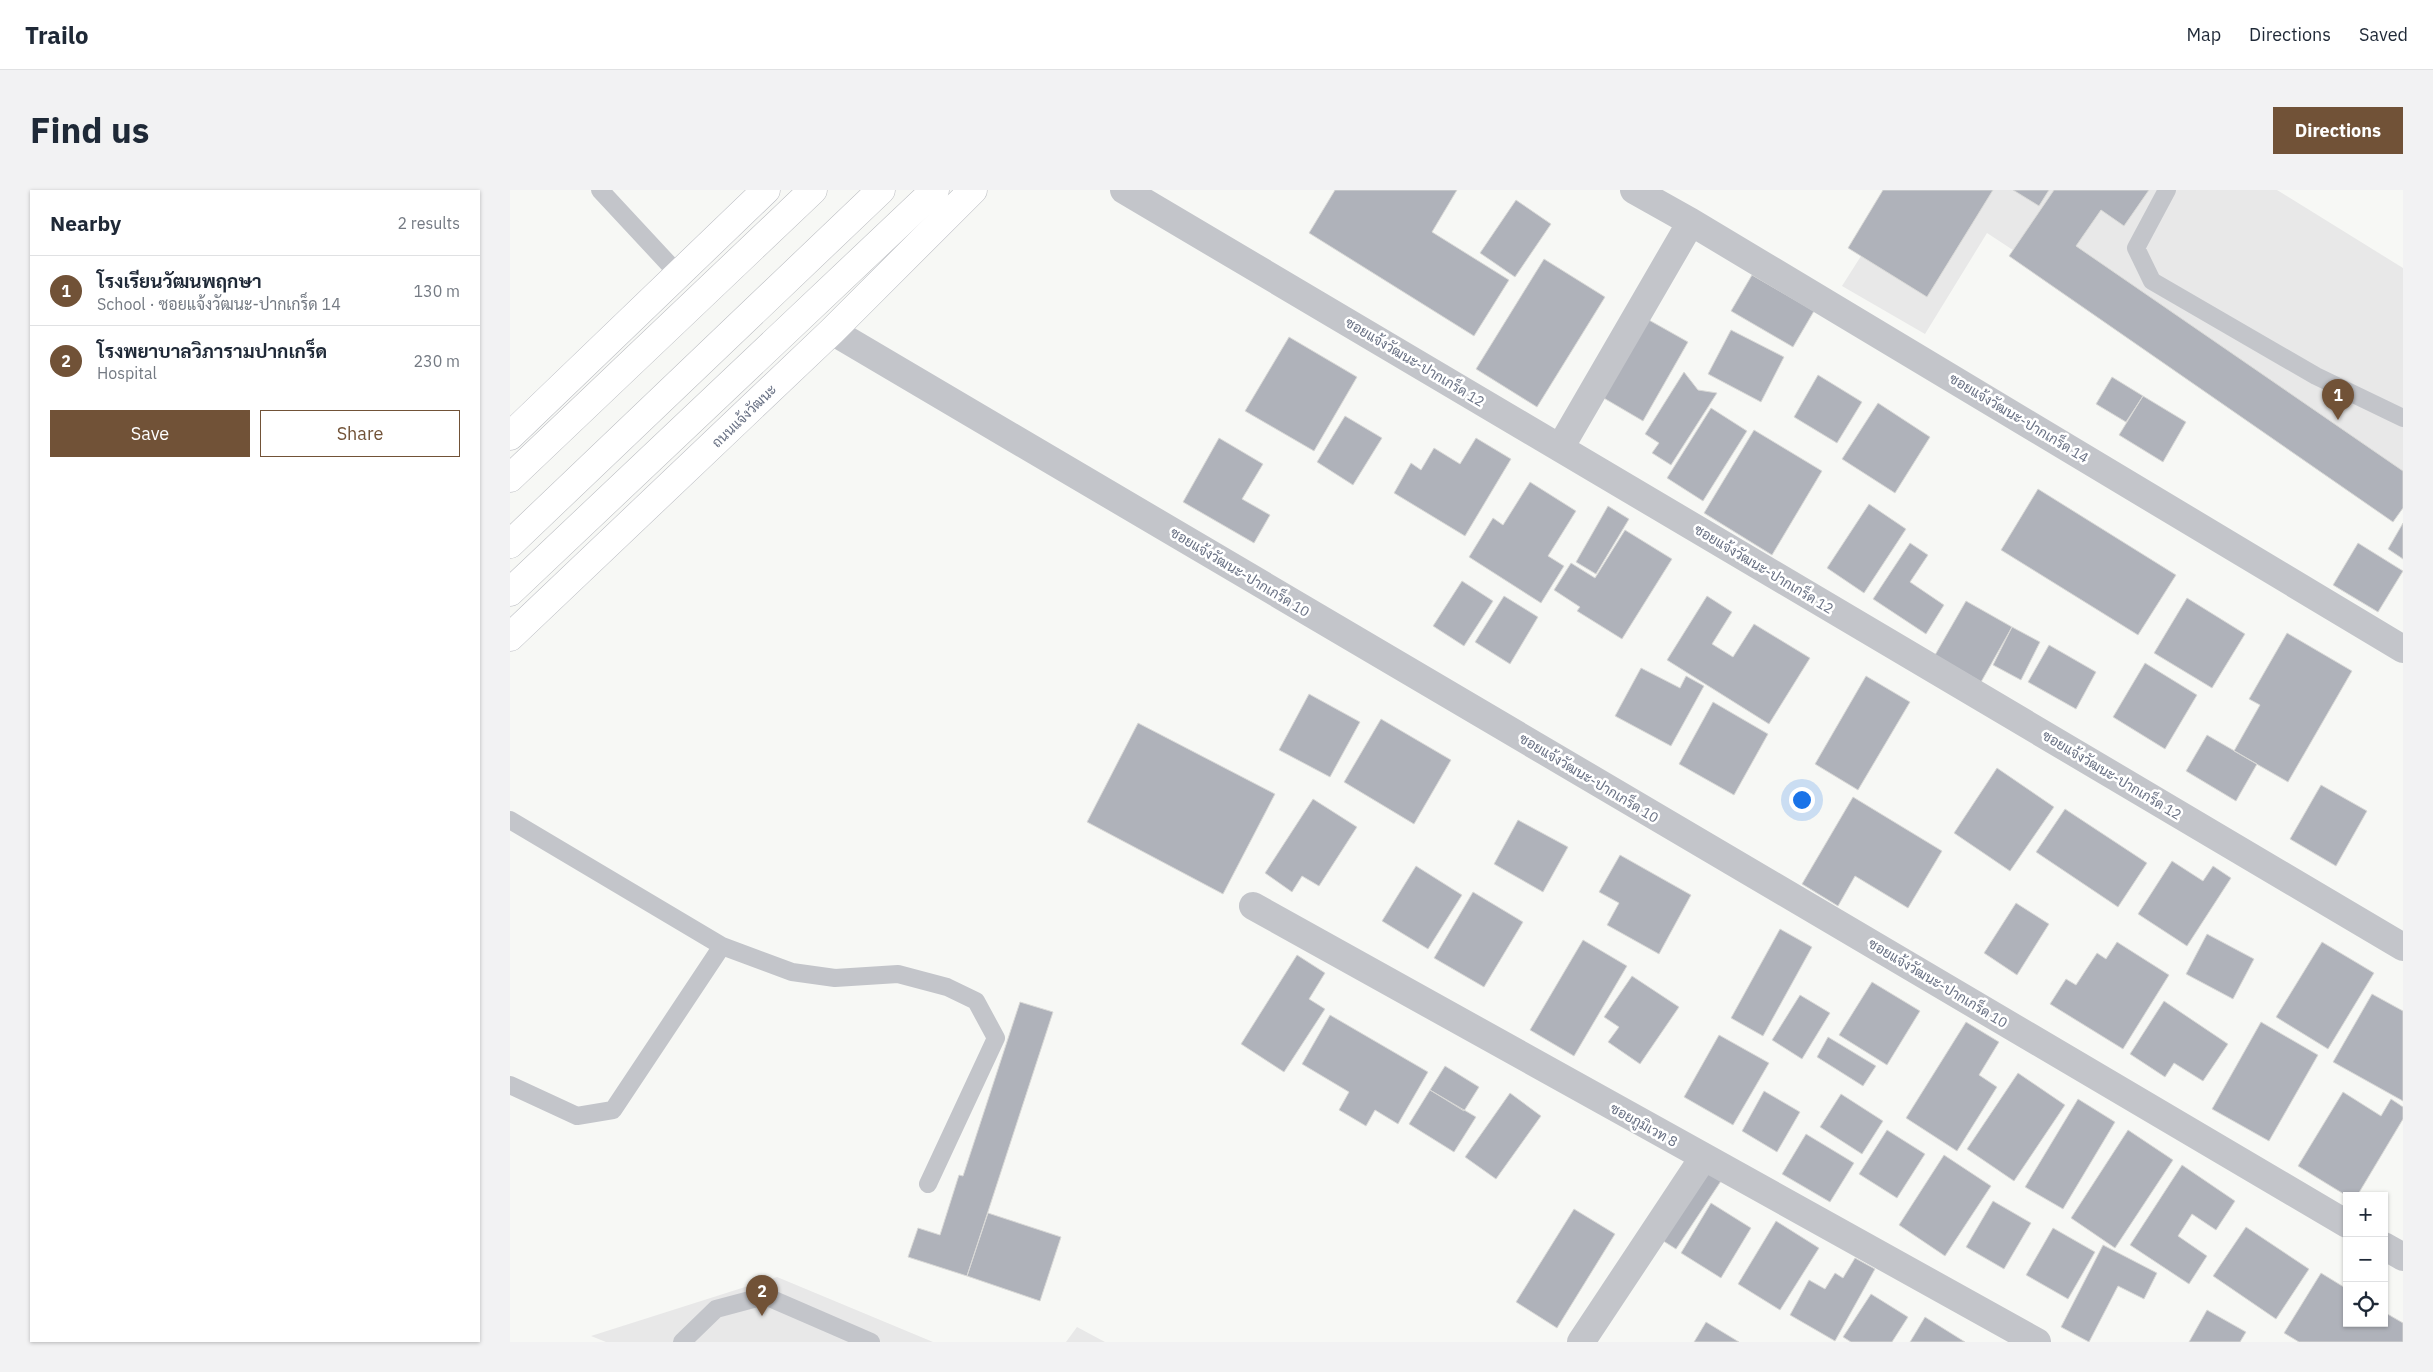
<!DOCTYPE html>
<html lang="en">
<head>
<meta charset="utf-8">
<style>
	:root { --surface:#fff; --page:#f2f2f3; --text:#1f2937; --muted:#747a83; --line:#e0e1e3; --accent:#715237 }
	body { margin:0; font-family:"IBM Plex Sans",Sarabun,sans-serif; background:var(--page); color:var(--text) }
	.controls { position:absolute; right:15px; bottom:15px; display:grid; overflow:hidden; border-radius:0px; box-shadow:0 1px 4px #0004 }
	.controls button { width:45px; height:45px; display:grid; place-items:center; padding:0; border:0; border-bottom:1px solid var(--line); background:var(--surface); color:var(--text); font:25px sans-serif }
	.you { position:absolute; left:1291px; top:609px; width:18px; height:18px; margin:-12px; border:4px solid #fff; border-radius:50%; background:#1a73e8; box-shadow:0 0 0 8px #1a73e833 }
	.badge { display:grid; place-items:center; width:32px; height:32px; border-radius:50%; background:var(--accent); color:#fff; font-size:16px; font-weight:700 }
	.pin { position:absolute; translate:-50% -41px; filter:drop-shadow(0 1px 2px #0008) }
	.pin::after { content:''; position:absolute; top:26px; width:18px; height:15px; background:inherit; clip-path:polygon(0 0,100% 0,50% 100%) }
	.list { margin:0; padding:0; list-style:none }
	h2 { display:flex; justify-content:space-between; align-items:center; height:65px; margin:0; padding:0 20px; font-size:21px }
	h2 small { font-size:16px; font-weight:400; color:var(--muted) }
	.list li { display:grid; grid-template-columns:32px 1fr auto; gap:15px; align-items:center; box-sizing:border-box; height:70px; padding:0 20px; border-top:1px solid var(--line) }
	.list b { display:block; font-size:19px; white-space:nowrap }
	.list p { margin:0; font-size:16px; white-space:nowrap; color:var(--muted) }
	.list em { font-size:16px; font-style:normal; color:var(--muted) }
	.actions { display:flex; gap:10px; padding:15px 20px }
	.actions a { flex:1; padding:11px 0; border:1px solid var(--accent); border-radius:0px; text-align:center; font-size:18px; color:var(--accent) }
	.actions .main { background:var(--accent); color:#fff }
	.icon { flex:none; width:28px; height:28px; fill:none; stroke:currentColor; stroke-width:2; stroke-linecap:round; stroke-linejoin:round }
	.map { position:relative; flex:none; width:1893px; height:1152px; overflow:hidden; border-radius:0px }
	header { display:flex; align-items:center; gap:30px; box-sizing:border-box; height:70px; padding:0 25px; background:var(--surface); border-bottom:1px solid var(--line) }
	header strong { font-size:24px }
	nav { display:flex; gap:28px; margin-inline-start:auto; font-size:18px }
	.intro { display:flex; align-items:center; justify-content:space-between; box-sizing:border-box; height:120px; padding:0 30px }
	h1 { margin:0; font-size:35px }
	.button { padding:12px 22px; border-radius:0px; background:var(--accent); color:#fff; font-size:18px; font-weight:700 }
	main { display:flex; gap:30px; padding:0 30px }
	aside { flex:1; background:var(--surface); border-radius:0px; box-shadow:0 1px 4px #0004 }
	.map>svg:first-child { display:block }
	.built { fill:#e8e8e8 }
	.building { fill:#afb2ba; stroke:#d9d9d7 }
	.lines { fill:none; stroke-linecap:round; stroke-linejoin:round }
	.secondary-casing { stroke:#b8bac0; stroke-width:29 }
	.primary-casing { stroke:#b7b9be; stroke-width:29 }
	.lane { stroke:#c3c5ca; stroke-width:18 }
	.street { stroke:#c3c5ca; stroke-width:28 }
	.secondary { stroke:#fff; stroke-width:28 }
	.primary { stroke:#fff; stroke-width:28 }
	.labels { text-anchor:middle; stroke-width:5; stroke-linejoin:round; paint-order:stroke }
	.street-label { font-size:14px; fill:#697184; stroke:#fff }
</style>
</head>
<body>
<header>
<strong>Trailo</strong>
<nav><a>Map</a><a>Directions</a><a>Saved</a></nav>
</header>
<div class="intro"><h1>Find us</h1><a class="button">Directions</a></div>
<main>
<aside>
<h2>Nearby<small>2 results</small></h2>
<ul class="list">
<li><span class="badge">1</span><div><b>โรงเรียนวัฒนพฤกษา</b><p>School · ซอยแจ้งวัฒนะ-ปากเกร็ด 14</p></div><em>130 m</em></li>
<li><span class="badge">2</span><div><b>โรงพยาบาลวิภารามปากเกร็ด</b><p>Hospital</p></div><em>230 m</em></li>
</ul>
<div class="actions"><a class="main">Save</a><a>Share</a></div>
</aside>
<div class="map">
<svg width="1893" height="1152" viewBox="0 0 1893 1152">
	<rect width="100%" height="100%" fill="#f7f8f5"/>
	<!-- built -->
	<path class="built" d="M1393,0h374l126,78v238l-416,-273 -62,101 -83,-48z
		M267,1087l156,65h-327l-15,-6z
		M567,1137l28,15h-39z"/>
	<!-- building -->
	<path class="building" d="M825,0h122l-25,42 77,48 -35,56 -165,-103z
		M1373,0h110l-66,107 -79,-49z
		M1503,0h36l-10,16z
		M1544,0h95l-25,36 -23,-16 -25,36 327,225v37l-10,14 -384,-266z
		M1006,10l35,24 -36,53 -35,-24z
		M1034,69l61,38 -68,110 -61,-38z
		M1242,85l62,36 -21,36 -62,-36z
		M1130,125l48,27 -45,79 -41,-24z
		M1221,140l53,27 -23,45 -53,-28z
		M779,147l68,40 -43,74 -69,-40z
		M1174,182l14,18 19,3 -46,72 -19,-12 7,-10 -14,-9z
		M1308,185l44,27 -25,41 -43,-26z
		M1602,187l31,19 -17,26 -30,-18z
		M1633,206l43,26 -23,40 -44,-27z
		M1368,213l52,34 -35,56 -53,-34z
		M1201,218l36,23 -44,70 -36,-23z
		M835,226l37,22 -29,47 -36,-23z
		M1244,240l68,41 -50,84 -68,-42z
		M709,248l44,26 -21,35 28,16 -16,28 -71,-41z
		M966,248l35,21 -46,77 -71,-43 17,-30 10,7 13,-22 26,16z
		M1020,292l46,29 -28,45 16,10 -23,37 -72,-46 24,-39 10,7z
		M1528,299l138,86 -38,60 -137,-85z
		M1359,314l37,25 -42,64 -37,-25z
		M1098,316l21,13 -33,55 -20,-12z
		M1893,333v36l-15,-10z
		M1115,340l47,29 -50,80 -45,-28 3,-4 -26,-17 17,-27 24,15z
		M1400,353l18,12 -18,27 34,23 -18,29 -53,-35z
		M1848,353l45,28 -25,41 -45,-27z
		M952,391l31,20 -29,45 -31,-20z
		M994,406l34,21 -28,47 -35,-22z
		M1197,406l25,16 -20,32 21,13 21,-33 56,34 -41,66 -102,-64z
		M1677,408l58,36 -33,54 -58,-35z
		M1456,411l46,26 -31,55 -46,-27z
		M1502,437l28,15 -19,38 -28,-15z
		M1777,443l65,38 -64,111 -54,-31 26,-46 -11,-6z
		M1539,455l47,27 -20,37 -48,-27z
		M1635,473l52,32 -32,54 -52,-32z
		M1131,478l39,20 6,-12 18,10 -33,60 -56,-30z
		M1356,486l44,26 -52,88 -43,-26z
		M799,504l51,28 -30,55 -51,-27z
		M1203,512l55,32 -34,61 -55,-31z
		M871,529l70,41 -37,64 -70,-42z
		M628,533l137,71 -52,100 -136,-72z
		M1697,545l50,29 -21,37 -50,-30z
		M1487,578l57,39 -44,64 -56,-38z
		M1811,595l46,26 -31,55 -46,-27z
		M1343,607l89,54 -34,57 -53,-32 -17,30 -36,-22z
		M803,609l44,28 -38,59 -17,-10 -10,16 -27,-19z
		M1555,619l82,54 -29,44 -82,-55z
		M1008,630l50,27 -25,45 -49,-28z
		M1110,665l71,40 -32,59 -52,-29 12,-22 -20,-11z
		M1662,671l31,20 10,-15 18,12 -44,68 -49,-32z
		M906,676l46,29 -34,54 -46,-28z
		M963,702l50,30 -39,65 -50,-29z
		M1506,713l33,21 -32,51 -33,-22z
		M1270,739l32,18 -49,89 -32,-18z
		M1697,744l47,25 -21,40 -47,-25z
		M1073,750l44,26 -53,90 -44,-26z
		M1607,752l52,33 -46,74 -73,-45 16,-25 10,6 21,-32 9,6z
		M1812,752l52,31 -46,76 -52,-32z
		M787,765l28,18 -16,26 16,10 -41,63 -43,-28z
		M1122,786l47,31 -39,57 -32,-22 11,-15 -15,-10z
		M1362,792l48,29 -33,54 -48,-30z
		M1862,804l31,17v90l-70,-39z
		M1290,805l30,18 -28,46 -30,-19z
		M1654,811l64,43 -25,37 -29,-18 -9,14 -35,-23z
		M510,812l33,10 -86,264 -59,-19 10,-29 22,7 19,-60 4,1z
		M820,825l98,57 -30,52 -23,-14 -9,16 -27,-16 10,-18 -47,-28z
		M1456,832l33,20 -20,33 18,12 -40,64 -51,-33z
		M1751,832l57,33 -49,86 -57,-32z
		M1209,845l50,28 -36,62 -49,-28z
		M1318,847l48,29 -13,20 -46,-29z
		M935,876l34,21 -15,24 -34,-21z
		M1508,883l47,32 -51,76 -47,-32z
		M920,900l46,27 -22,35 -45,-28z
		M1254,901l36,21 -23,40 -35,-21z
		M1833,902l38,24 10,-17 12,8v12l-46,77h-10l-49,-30z
		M1000,903l31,23 -45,63 -31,-22z
		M1331,904l42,27 -21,33 -42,-27z
		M1568,909l37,23 -52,87 -38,-22z
		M1377,940l38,24 -28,44 -38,-24z
		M1618,940l45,30 -58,88 -44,-30z
		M1296,944l48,29 -24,39 -48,-28z
		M1434,965l47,31 -46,70 -46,-31z
		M1672,975l53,36 -19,29 -24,-16 -14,22 29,20 -18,28 -59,-39z
		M1192,978l19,13 -45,68 -19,-12z
		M1483,1011l38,22 -27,46 -38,-22z
		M1201,1013l40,25 -30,50 -40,-25z
		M1064,1019l41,25 -58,94 -41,-26z
		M478,1023l73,24 -21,64 -73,-25z
		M1266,1031l43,27 -39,62 -42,-26z
		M1736,1037l63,42 -33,50 -63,-43z
		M1543,1038l42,24 -27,47 -42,-24z
		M1593,1055l54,28 -13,26 -26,-13 -29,56 -28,-15z
		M1345,1068l20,11 -40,72 -45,-26 19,-35 16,9 10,-16 8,5z
		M1811,1083l26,16v34h37v-11l19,11v19h-104l-15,-9z
		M1361,1104l37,23 -16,25h-41l-8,-5z
		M1697,1120l39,22 -6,10h-51z
		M1415,1127l40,25h-55z
		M1196,1132l33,20h-45z"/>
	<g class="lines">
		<!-- secondary casing -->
		<g class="secondary-casing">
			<path id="secondary" d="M0,246l256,-246
				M0,447l322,-306 141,-141"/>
		</g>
		<!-- primary casing -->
		<g class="primary-casing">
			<path id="primary" d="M0,288l303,-288
				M0,354l371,-354
				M0,402l425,-402"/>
		</g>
		<!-- lane -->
		<path class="lane" d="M90,0l79,85
			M1657,0l-31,58 16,33 164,95 87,42
			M0,630l212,126 70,26 43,6 63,-4 49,13 29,14 20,37 -68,146
			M0,895l67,31 36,-6 109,-164
			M172,1152l34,-33 49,-13 106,46"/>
		<!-- street -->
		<path class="street" d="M614,0l1279,757
			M1124,0l57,32 712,427
			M322,141l1515,893
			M1050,258l131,-226
			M743,716l784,436
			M1874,1056l19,11
			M1071,1152l122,-184"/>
		<!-- secondary -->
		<use href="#secondary" class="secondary"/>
		<!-- primary -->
		<use href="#primary" class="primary"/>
	</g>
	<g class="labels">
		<!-- street labels -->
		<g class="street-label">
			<text transform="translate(905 172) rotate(31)" y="5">ซอยแจ้งวัฒนะ-ปากเกร็ด 12</text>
			<text transform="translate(234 226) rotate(-44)" y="5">ถนนแจ้งวัฒนะ</text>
			<text transform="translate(1509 228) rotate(31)" y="5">ซอยแจ้งวัฒนะ-ปากเกร็ด 14</text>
			<text transform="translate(1254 379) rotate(31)" y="5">ซอยแจ้งวัฒนะ-ปากเกร็ด 12</text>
			<text transform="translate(730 382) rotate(31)" y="5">ซอยแจ้งวัฒนะ-ปากเกร็ด 10</text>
			<text transform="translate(1602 585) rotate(31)" y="5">ซอยแจ้งวัฒนะ-ปากเกร็ด 12</text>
			<text transform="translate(1079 588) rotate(31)" y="5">ซอยแจ้งวัฒนะ-ปากเกร็ด 10</text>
			<text transform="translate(1428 793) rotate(31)" y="5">ซอยแจ้งวัฒนะ-ปากเกร็ด 10</text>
			<text transform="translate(1134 935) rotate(29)" y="5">ซอยภูมิเวท 8</text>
		</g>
	</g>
</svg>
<div class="controls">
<button>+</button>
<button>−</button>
<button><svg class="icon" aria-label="locate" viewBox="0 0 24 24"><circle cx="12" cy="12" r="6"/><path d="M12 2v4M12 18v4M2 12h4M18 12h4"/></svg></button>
</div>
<div class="you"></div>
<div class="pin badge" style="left:1828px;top:230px">1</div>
<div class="pin badge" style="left:252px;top:1126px">2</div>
</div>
</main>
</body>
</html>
